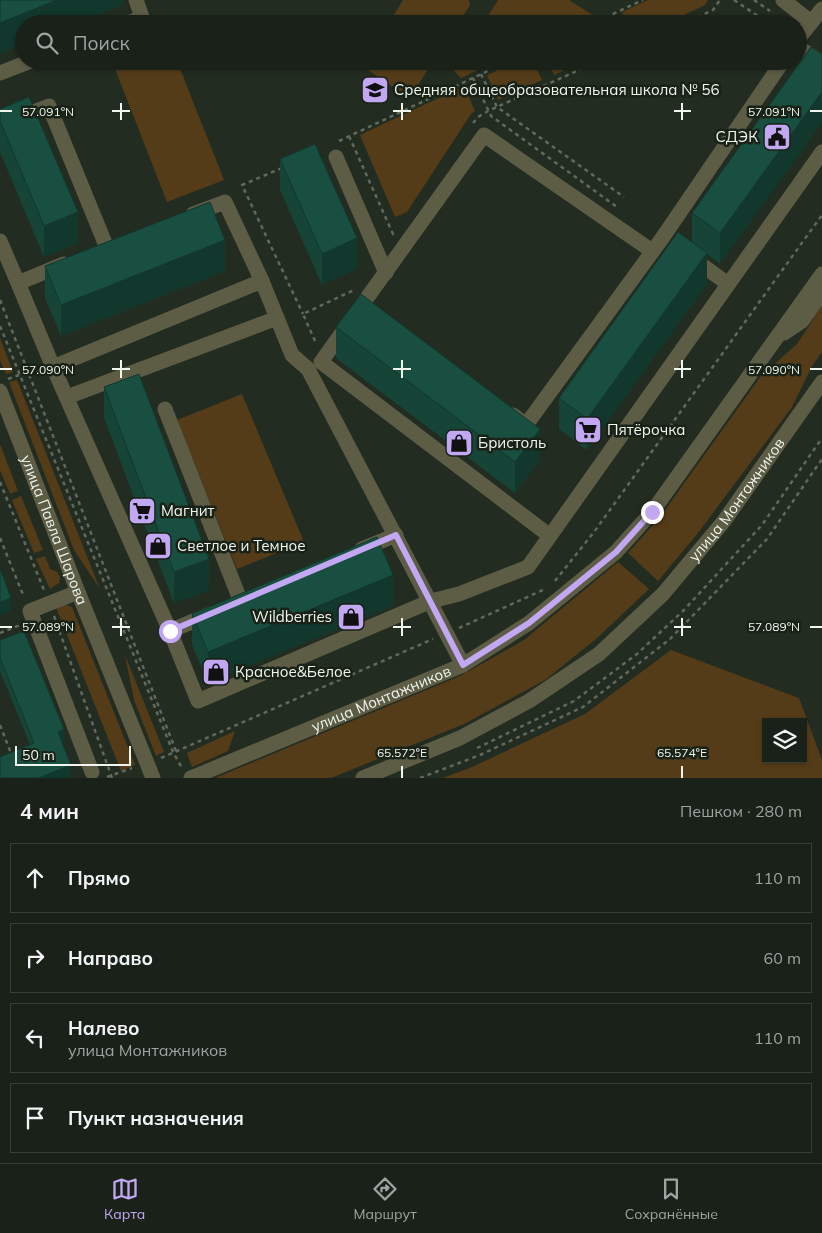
<!DOCTYPE html>
<html lang="ru">
<head>
<meta charset="utf-8">
<style>
	:root { --surface:#1a2118; --page:#272e25; --text:#f1f3f6; --muted:#9fa3a2; --line:#383e37; --accent:#c2a8f2 }
	body { margin:0; font-family:Mulish,sans-serif; background:var(--page); color:var(--text) }
	.controls { position:absolute; right:15px; bottom:15px; display:grid; overflow:hidden; border-radius:0px; box-shadow:0 1px 4px #0004 }
	.controls button { width:45px; height:45px; display:grid; place-items:center; padding:0; border:0; border-bottom:1px solid var(--line); background:var(--surface); color:var(--text); font:25px sans-serif }
	.scale { position:absolute; left:15px; bottom:12px; width:116px; box-sizing:border-box; padding-left:5px; border:2px solid #f0f6ee; border-top:0; font-size:14px; line-height:18px; white-space:nowrap; color:#f0f6ee; -webkit-text-stroke:4px #192217; paint-order:stroke }
	.stop { position:absolute; width:15px; height:15px; margin:-11px; border:4px solid #c2a8f2; border-radius:50%; background:#fff }
	.stop.end { background:#c2a8f2; border-color:#fff; box-shadow:0 1px 5px #0008 }
	.list { margin:0; padding:0; list-style:none }
	h2 { display:flex; justify-content:space-between; align-items:center; height:65px; margin:0; padding:0 20px; font-size:21px }
	h2 small { font-size:16px; font-weight:400; color:var(--muted) }
	.list li { display:grid; grid-template-columns:32px 1fr auto; gap:15px; align-items:center; box-sizing:border-box; height:70px; margin:0 10px 10px; padding:0 10px; border:1px solid var(--line); border-radius:0px }
	.list b { display:block; font-size:19px; white-space:nowrap }
	.list p { margin:0; font-size:16px; white-space:nowrap; color:var(--muted) }
	.list em { font-size:16px; font-style:normal; color:var(--muted) }
	.icon { flex:none; width:28px; height:28px; fill:none; stroke:currentColor; stroke-width:2; stroke-linecap:round; stroke-linejoin:round }
	.map { position:relative; flex:none; width:822px; height:778px; overflow:hidden }
	.search { position:absolute; background:var(--surface); box-shadow:0 1px 4px #0004; left:15px; right:15px; top:15px; height:55px; display:flex; align-items:center; gap:12px; box-sizing:border-box; padding:0 18px; border-radius:28px; color:var(--muted); font-size:19px }
	.sheet { height:385px; background:var(--surface) }
	nav { display:flex; justify-content:space-around; align-items:center; box-sizing:border-box; height:70px; border-top:1px solid var(--line); background:var(--surface); font-size:14px; color:var(--muted) }
	nav a { display:grid; justify-items:center; gap:2px }
	nav .on { color:var(--accent) }
	.map>svg:first-child { display:block }
	.green { fill:#553c19; fill-rule:evenodd }
	.lines { fill:none; stroke-linecap:round; stroke-linejoin:round }
	.path { stroke:#61695e; stroke-width:2.5; stroke-dasharray:4 4; stroke-linecap:butt }
	.minor { stroke:#5d5d46; stroke-width:15 }
	.wall { fill:#164437 }
	.shaded-wall { fill:#12372d }
	.building { fill:#194f40; stroke:#12372d }
	.route { stroke:#c2a8f2; stroke-width:6 }
	.ticks { fill:none; stroke:#f0f6ee; stroke-width:2 }
	.labels { text-anchor:middle; stroke-width:5; stroke-linejoin:round; paint-order:stroke }
	.poi-label { font-size:15px; fill:#f0f6ee; stroke:#192217; text-anchor:start }
	.street-label { font-size:15px; fill:#f0f6ee; stroke:#192217 }
	.ticks-label { font-size:12px; text-anchor:middle; fill:#f0f6ee; stroke:#192217; stroke-width:5; stroke-linejoin:round; paint-order:stroke }
</style>
</head>
<body>
<div class="map">
<svg width="822" height="778" viewBox="0 0 822 778">
	<rect width="100%" height="100%" fill="#232c20"/>
	<!-- green -->
	<path class="green" d="M403,0h66l1,5 -12,19h-70z
		M498,0h71l25,16 -17,8h-94z
		M648,0h60l-3,5 -40,19h-37l-6,-12z
		M112,61h65l47,119 -57,22z
		M367,61h66l-18,29 -13,3 -34,-23z
		M460,61h37l-36,17 -7,-7z
		M518,61h15l9,19 -44,20 -11,-25z
		M548,61h35l-29,14z
		M464,86l11,25 -4,3 -64,98 -12,5 -35,-82z
		M822,306v46l-10,14 -20,41 -94,126 -40,48 -30,-28 32,-36 101,-141 36,-32z
		M0,338l13,34 -7,2 -6,-14z
		M17,380l83,209 -26,-39 -65,-168z
		M242,394l62,148 -67,27 -60,-149z
		M0,444l18,47 -8,3 -10,-24z
		M21,496l22,54 -9,3 -22,-53z
		M45,556l5,13 7,3 3,5 -1,6 -9,6 -14,-30z
		M618,562l31,27 -53,50 -51,41 -81,44 -133,54h-116l245,-102 64,-36z
		M64,604l8,3 63,158 -14,6 -65,-164z
		M671,650l128,48 23,62v18h-379l29,-11 113,-53zM766,722h37v37h-37z
		M125,655l39,97 -8,4 -22,-56z
		M235,731l-7,20 -36,16 -5,-14z"/>
	<g class="lines">
		<!-- path -->
		<path class="path" d="M734,0l30,20
			M754,0l16,11
			M613,14l5,10
			M591,24l52,-24
			M683,24l30,-14 7,-10
			M481,74l16,33 127,90
			M473,78l18,38 126,91
			M473,123l5,-6 10,-6 111,-50
			M349,136l44,98 1,-1
			M339,141l170,-80
			M282,168l-40,17 61,129
			M0,300l176,451
			M0,326l173,426 9,16
			M315,341l-12,-27 51,-24
			M8,379l11,-4
			M0,482l44,108
			M0,538l24,59
			M555,581l39,-49 228,-317
			M54,616l58,162
			M459,628l86,-39
			M0,633l20,-8
			M0,725l12,31
			M477,748l97,-47 63,-47 47,-44 78,-85 60,-87
			M161,758l272,-119
			M107,777l25,-9
			M420,778l60,-23 103,-48 87,-68 97,-100 55,-80"/>
		<!-- minor -->
		<g class="minor">
			<path d="M783,0l28,22"/>
			<path d="M126,24l16,-7 -6,-17"/>
			<path d="M798,39l24,-30"/>
			<path d="M798,47l24,16"/>
			<path d="M0,73l31,-12"/>
			<path d="M0,125l49,-19 58,142"/>
			<path d="M336,157l50,116"/>
			<path d="M193,214l32,-12 37,79 30,74 16,14 155,296"/>
			<path d="M0,241l18,42 46,-19"/>
			<path d="M691,257l37,27"/>
			<path d="M18,283l35,84 209,-86"/>
			<path d="M784,333l18,-12 20,-28"/>
			<path d="M53,367l117,264"/>
			<path id="s1" d="M0,391l78,201 75,186"/>
			<path d="M67,397l210,-79"/>
			<path d="M165,409l76,193"/>
			<path d="M513,415l13,10 137,-188 120,-176"/>
			<path d="M550,536l-229,-174 163,-227 168,116"/>
			<path d="M362,549l34,-14"/>
			<path d="M78,592l-48,19 62,161"/>
			<path d="M210,614l-40,17 28,70 233,-100 28,-7 69,-27 294,-415"/>
			<path id="s2" d="M191,778l272,-113 66,-42 87,-71 36,-40 170,-238"/>
			<path id="s3" d="M363,778l97,-40 69,-37 70,-47 64,-60 61,-73 98,-139"/>
		</g>
	</g>
	<!-- wall -->
	<path class="wall" d="M811,47l-91,217 -13,-10v30l-120,166 -28,-21v-31l133,-156v-29z
		M0,109l78,134 -34,14 -44,-105z
		M280,159l77,110 -35,16 -42,-95z
		M45,266l180,5 -164,65 -16,-38z
		M336,327l204,133 -25,33 -179,-135z
		M104,387l105,203 -35,13 -70,-185z
		M393,606l-185,77 -16,-38v-31z
		M0,640l64,103h-1l8,35 -41,-33 -30,-74z"/>
	<!-- shaded-wall -->
	<path class="shaded-wall" d="M57,0h66v5l-47,19h-52v20l-24,10v-31z
		M822,92v31l-102,141v-31z
		M78,212v31l-34,14v-31z
		M357,238v31l-35,16v-31z
		M225,240v31l-164,65v-31z
		M707,253v31l-120,166v-31z
		M540,429v31l-25,33v-31z
		M209,559v31l-35,13v-31z
		M393,575v31l-185,77v-31z
		M11,598v13l-11,4v-13z
		M64,729v14l-6,2v-13z
		M71,765v13h-32z"/>
	<!-- building -->
	<path class="building" d="M0,0h57l-57,23z
		M811,47l11,8v37l-102,141 -28,-20z
		M29,97l49,115 -34,14 -44,-105v-12z
		M315,144l42,94 -35,16 -42,-95z
		M210,202l15,38 -164,65 -16,-39z
		M678,232l29,21 -120,166 -28,-21z
		M361,294l179,135 -25,33 -179,-135z
		M139,374l70,185 -35,13 -70,-185z
		M377,537l16,38 -185,77 -16,-38z
		M0,568l11,30 -11,4z
		M24,631l40,98 -6,3 13,33 -32,13h-39v-21l34,-14 -34,-85v-18z"/>
	<g class="lines">
		<!-- route -->
		<path class="route" d="M170,631l226,-96 67,130 66,-42 87,-71 36,-40"/>
	</g>
	<!-- ticks -->
	<path class="ticks" d="M121,103v17M402,103v17M682,103v17M0,111h12M112,111h18M393,111h18M674,111h17M810,111h12M121,360v18M402,360v18M682,360v18M0,369h12M112,369h18M393,369h18M674,369h17M810,369h12M121,618v18M402,618v18M682,618v18M0,627h12M112,627h18M393,627h18M674,627h17M810,627h12M402,766v12M682,766v12"/>
	<!-- icons -->
	<defs>
		<g id="school-square" transform="scale(1.4375)"><rect x="-9" y="-9" width="18" height="18" rx="4" fill="#c2a8f2" stroke="#192217"/><path d="M0-5L7-2L0 1L-7-2ZM-4 1L0 2.5L4 1V4Q0 6-4 4Z" fill="#111"/></g>
		<g id="civic-square" transform="scale(1.4375)"><rect x="-9" y="-9" width="18" height="18" rx="4" fill="#c2a8f2" stroke="#192217"/><path d="M-.6-6.5H3V-4.5H.6V-3L4-1V1h2V6H-6V1h2V-1L-.6-3ZM-1.2 2.5V6h2.4V2.5Z" fill="#111"/></g>
		<g id="supermarket-square" transform="scale(1.4375)"><rect x="-9" y="-9" width="18" height="18" rx="4" fill="#c2a8f2" stroke="#192217"/><path d="M-6-5.5h2.5l.6 2H6L4.5 2H-2.5L-4.4-4H-6ZM-1.5 3.2a1.3 1.3 0 1 0 .1 0ZM3 3.2a1.3 1.3 0 1 0 .1 0Z" fill="#111"/></g>
		<g id="shop-square" transform="scale(1.4375)"><rect x="-9" y="-9" width="18" height="18" rx="4" fill="#c2a8f2" stroke="#192217"/><path d="M-5-2.5h2.3a2.7 3.5 0 0 1 5.4 0H5L5.5 6h-11ZM-1.5-2.5h3a1.5 2.3 0 0 0-3 0Z" fill="#111"/></g>
	</defs>
	<g fill-rule="evenodd">
		<use href="#school-square" x="375" y="90"/>
		<use href="#civic-square" x="777" y="137"/>
		<use href="#supermarket-square" x="588" y="430"/>
		<use href="#shop-square" x="459" y="443"/>
		<use href="#supermarket-square" x="142" y="511"/>
		<use href="#shop-square" x="158" y="546"/>
		<use href="#shop-square" x="351" y="617"/>
		<use href="#shop-square" x="216" y="672"/>
	</g>
	<g class="labels">
		<!-- poi labels -->
		<g class="poi-label">
			<text x="394" y="95">Средняя общеобразовательная школа № 56</text>
			<text x="758" y="142" text-anchor="end">СДЭК</text>
			<text x="607" y="435">Пятёрочка</text>
			<text x="478" y="448">Бристоль</text>
			<text x="161" y="516">Магнит</text>
			<text x="177" y="551">Светлое и Темное</text>
			<text x="332" y="622" text-anchor="end">Wildberries</text>
			<text x="235" y="677">Красное&amp;Белое</text>
		</g>
		<!-- street labels -->
		<g class="street-label">
			<text dy="5" stroke="none"><textPath href="#s3" startOffset="475">улица Монтажников</textPath></text>
			<text dy="5" stroke="none"><textPath href="#s1" startOffset="149">улица Павла Шарова</textPath></text>
			<text dy="5" stroke="none"><textPath href="#s2" startOffset="206">улица Монтажников</textPath></text>
		</g>
	</g>
	<g class="ticks-label">
		<text x="48" y="116">57.091°N</text>
		<text x="774" y="116">57.091°N</text>
		<text x="48" y="374">57.090°N</text>
		<text x="774" y="374">57.090°N</text>
		<text x="48" y="631">57.089°N</text>
		<text x="774" y="631">57.089°N</text>
		<text x="402" y="757">65.572°E</text>
		<text x="682" y="757">65.574°E</text>
	</g>
</svg>
<div class="controls">
<button><svg class="icon" aria-label="layers" viewBox="0 0 24 24"><path d="M12 4l9 5-9 5-9-5zM3 14l9 5 9-5"/></svg></button>
</div>
<div class="scale">50 m</div>
<div class="stop" style="left:170px;top:631px"></div>
<div class="stop end" style="left:652px;top:512px"></div>
<div class="search"><svg class="icon" aria-label="search" viewBox="0 0 24 24"><circle cx="10" cy="10" r="6"/><path d="M15 15l6 6"/></svg>Поиск</div>
</div>
<section class="sheet">
<h2>4 мин<small>Пешком · 280 m</small></h2>
<ul class="list">
<li><svg class="icon" aria-label="ahead" viewBox="0 0 24 24"><path d="M12 20V5M6 11l6-6 6 6"/></svg><div><b>Прямо</b></div><em>110 m</em></li>
<li><svg class="icon" aria-label="right" viewBox="0 0 24 24"><path d="M7 20v-9h11M14 6l5 5-5 5"/></svg><div><b>Направо</b></div><em>60 m</em></li>
<li><svg class="icon" aria-label="left" viewBox="0 0 24 24"><path d="M17 20v-9H6M10 6l-5 5 5 5"/></svg><div><b>Налево</b><p>улица Монтажников</p></div><em>110 m</em></li>
<li><svg class="icon" aria-label="arrive" viewBox="0 0 24 24"><path d="M6 21V4h12l-3 4 3 4H6"/></svg><div><b>Пункт назначения</b></div></li>
</ul>
</section>
<nav>
<a class="on"><svg class="icon" aria-label="map" viewBox="0 0 24 24"><path d="M3 6l6-2 6 2 6-2v14l-6 2-6-2-6 2zM9 4v14M15 6v14"/></svg>Карта</a>
<a><svg class="icon" aria-label="directions" viewBox="0 0 24 24"><path d="M12 3l9 9-9 9-9-9zM9 14v-3h6M13 9l2 2-2 2"/></svg>Маршрут</a>
<a><svg class="icon" aria-label="saved" viewBox="0 0 24 24"><path d="M7 4h10v16l-5-4-5 4z"/></svg>Сохранённые</a>
</nav>
</body>
</html>
